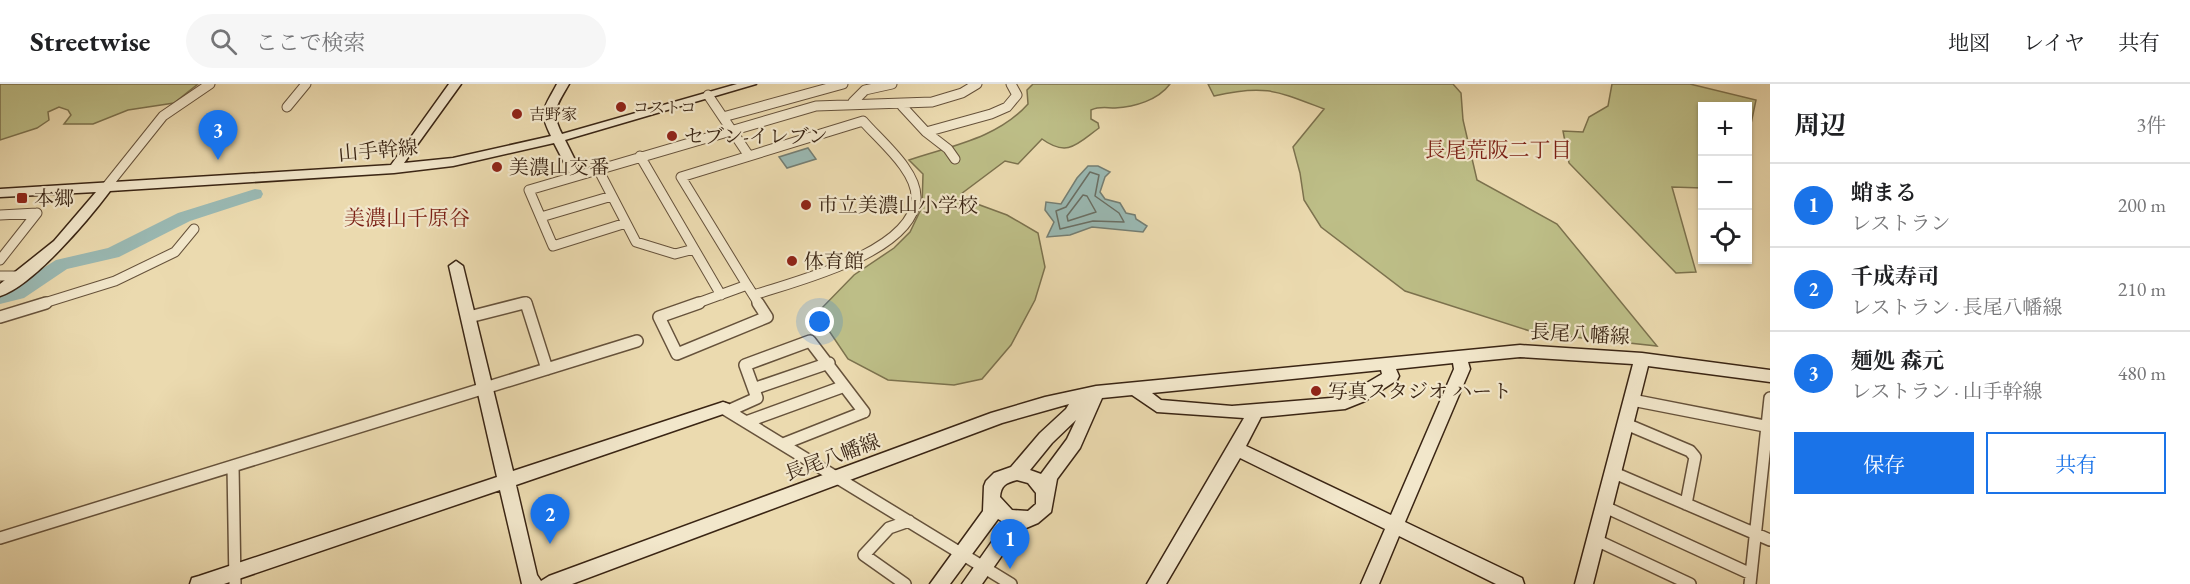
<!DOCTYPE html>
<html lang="ja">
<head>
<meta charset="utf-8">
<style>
	:root { --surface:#fff; --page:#f6f6f6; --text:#202124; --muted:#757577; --line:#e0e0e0; --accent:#1a73e8 }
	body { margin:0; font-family:"EB Garamond","Noto Serif JP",serif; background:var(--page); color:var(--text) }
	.controls { position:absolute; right:18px; top:18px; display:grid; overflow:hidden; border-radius:0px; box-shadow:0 2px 4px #0004 }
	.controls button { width:54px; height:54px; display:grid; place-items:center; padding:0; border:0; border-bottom:2px solid var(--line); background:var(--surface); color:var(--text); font:30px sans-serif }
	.you { position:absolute; left:820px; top:238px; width:21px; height:21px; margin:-15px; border:4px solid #fff; border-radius:50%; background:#1a73e8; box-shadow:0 0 0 9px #1a73e833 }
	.badge { display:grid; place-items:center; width:39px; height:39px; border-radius:50%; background:var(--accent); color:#fff; font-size:20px; font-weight:700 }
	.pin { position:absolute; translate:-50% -50px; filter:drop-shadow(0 2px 3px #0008) }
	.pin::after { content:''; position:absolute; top:32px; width:21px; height:18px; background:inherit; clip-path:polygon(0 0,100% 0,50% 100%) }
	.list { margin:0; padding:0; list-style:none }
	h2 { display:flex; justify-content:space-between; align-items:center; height:78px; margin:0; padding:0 24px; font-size:26px }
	h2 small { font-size:20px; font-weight:400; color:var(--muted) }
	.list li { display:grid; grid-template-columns:39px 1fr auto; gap:18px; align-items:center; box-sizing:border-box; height:84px; padding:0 24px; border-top:2px solid var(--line) }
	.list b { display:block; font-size:22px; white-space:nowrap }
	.list p { margin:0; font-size:20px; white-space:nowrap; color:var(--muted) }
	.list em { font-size:20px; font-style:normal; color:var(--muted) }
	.actions { display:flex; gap:12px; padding:18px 24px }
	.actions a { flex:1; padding:14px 0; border:2px solid var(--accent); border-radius:0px; text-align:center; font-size:21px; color:var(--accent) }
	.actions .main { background:var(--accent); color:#fff }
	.icon { flex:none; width:33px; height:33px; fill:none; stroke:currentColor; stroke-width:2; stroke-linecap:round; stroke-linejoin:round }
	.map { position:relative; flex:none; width:1770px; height:500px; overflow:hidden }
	header { display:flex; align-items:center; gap:36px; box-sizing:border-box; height:84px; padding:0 30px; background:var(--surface); border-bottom:2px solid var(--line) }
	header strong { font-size:28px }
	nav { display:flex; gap:33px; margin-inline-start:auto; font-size:21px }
	.search { width:420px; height:54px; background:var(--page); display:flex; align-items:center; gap:15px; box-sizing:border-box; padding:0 21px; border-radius:33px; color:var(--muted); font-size:22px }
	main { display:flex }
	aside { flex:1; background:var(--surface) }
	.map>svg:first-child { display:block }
	.green { fill:#bdbe87; stroke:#7c724e; stroke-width:1.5 }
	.water { fill:#9ab9b3; stroke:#747e73; stroke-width:1.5 }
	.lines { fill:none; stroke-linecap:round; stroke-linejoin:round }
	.shore { stroke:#6a6f64; stroke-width:1.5 }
	.river { fill:#9ab9b3; fill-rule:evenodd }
	.street-far1-casing { stroke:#66523b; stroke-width:11 }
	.street-casing { stroke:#66523b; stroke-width:14 }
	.secondary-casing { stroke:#3a2514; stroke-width:3 }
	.street-far1 { stroke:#f2e7cb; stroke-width:9 }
	.street { stroke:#f2e7cb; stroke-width:11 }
	.secondary { fill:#f2e7cb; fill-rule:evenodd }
	.poi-dot { fill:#8f2418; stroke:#f2e7cb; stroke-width:2 }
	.labels { text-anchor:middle; stroke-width:4.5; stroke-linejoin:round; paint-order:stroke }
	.far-poi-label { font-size:16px; fill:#3a2514; stroke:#f2e7cb; text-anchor:start }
	.poi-label { font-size:20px; fill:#3a2514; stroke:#f2e7cb; text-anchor:start }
	.street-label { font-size:20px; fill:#3a2514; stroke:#f2e7cb }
	.neighbourhood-label { font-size:21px; fill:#7a1f14; stroke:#f2e7cb }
</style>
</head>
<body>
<header>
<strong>Streetwise</strong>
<div class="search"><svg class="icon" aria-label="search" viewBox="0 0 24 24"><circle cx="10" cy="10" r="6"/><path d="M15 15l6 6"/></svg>ここで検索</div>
<nav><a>地図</a><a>レイヤ</a><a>共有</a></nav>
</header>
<main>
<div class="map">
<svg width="1770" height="500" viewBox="0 0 1770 500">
	<rect width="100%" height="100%" fill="#ebdaaf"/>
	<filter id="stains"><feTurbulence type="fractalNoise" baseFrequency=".00333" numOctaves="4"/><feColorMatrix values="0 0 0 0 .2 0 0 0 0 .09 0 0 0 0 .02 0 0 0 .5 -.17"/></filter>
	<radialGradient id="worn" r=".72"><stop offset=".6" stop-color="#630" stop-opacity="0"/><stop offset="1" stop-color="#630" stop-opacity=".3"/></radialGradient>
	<!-- green -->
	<path class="green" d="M0,0h198l-24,19 -46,7 -35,14h-29l7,-9 -3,-5 -9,-3 -11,5 1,8 -12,8 -37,12z
		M1033,0h137c-12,16 -35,23 -55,24 -9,0 -15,-2 -24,2v9l7,4 1,5c-21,15 -31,30 -57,11l-24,25 -13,-3 -44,33 8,7 38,14 31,18 7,34 -10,33 -24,45 -29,34 -28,6 -66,-5 -40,-21 -31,-46 37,-38 40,-27 16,-16 12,-25 1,-33 -14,-14c42,-14 89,-22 119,-56l-1,-14z
		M1208,0h245l8,9 2,27 14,60 80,44 100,122 -121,-13 -131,-42 -84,-64 -17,-27 -4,-27 -7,-26 31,-38c-47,-18 -59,-25 -110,-13z
		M1612,0h78l66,16 -8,38v-32h-46v82l-30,-1 24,85 -20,1 -107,-110 -6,-32 20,1 6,-15 19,-11z"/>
	<!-- water -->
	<path class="water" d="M808,64l8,11 -29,9 -8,-11z
		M1088,82h10l12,6 -5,5 -5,15 5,7 15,4 6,10 9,2 1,4 11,7 -4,6 -51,-5 -22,8 -23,2 7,-15 -9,-12 1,-8 15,2 16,-26z"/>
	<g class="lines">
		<!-- shore -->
		<path class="shore" d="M1090,88l9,3 -4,21 24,17 5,9 -31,-1 -33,8 -4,-18 10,-4z
			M1083,111l4,1 9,16 -28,9 -1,-5z"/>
		<!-- river -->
		<path class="river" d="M255,105l6,1 2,4 -2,4 -71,23 -71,36 -52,12 -43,29 -24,6v-14l11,-2 45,-28 52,-12 70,-35z"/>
		<!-- street-far1 casing -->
		<g class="street-far1-casing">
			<path id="street-far1" d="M708,11l41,61
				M853,18l12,-12 27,-6
				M902,22l24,26 22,17 7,10
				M287,23l19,-23
				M723,33l120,-33
				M926,48l65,-18 16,-7 10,-12 -6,-11
				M640,72l81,139
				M598,85l38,73 39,12 19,-5
				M107,102l56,-70 47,-32
				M0,131l37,-2
				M541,133l71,-21
				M626,139l-73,23 -24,-56 287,-84 116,-4 30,-9 15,-9
				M0,176l37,-47
				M0,192h21
				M747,201l12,19
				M747,201l-66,-108 182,-56c16,19 55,50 53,78 -4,54 -120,82 -162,96
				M41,220l74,-23 60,-29 19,-23
				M518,220l8,-2 1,2
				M695,220l52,-19"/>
		</g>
		<!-- street casing -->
		<g class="street-casing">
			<path id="street" d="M526,219l21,66
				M699,219l-40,14 18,37 90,-37 -9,-14
				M0,233l46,-14
				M469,233l55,-14
				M756,304l73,-25
				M1632,316l138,27
				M723,324l288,176
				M728,327l29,-13 -12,-33 65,-24 54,71 -81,32
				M746,338l96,-35
				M1626,340l64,27 5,6 -9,47
				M233,382l2,118
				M1612,388l158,68
				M1605,423l146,67
				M0,454l637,-197
				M1596,456l94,44
				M905,500l-41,-29 25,-27 20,-7
				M1750,500l20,-186"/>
		</g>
		<!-- secondary casing -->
		<g class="secondary-casing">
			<path id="secondary" d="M449,0h12l-57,79 49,-5 98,-22c-13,-26 -7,-27 6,-52h12c-12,21 -19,27 -7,50l175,-50h19l-191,56 17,34 -6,4 -6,-4 -16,-31 -101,23 -59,7 -284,18c-21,28 -77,95 -110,105v-12l54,-43 42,-49 -96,5v-8l391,-24z
				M456,177l7,5 50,205 210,-69 6,2 2,4 -2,4 -213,73 21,90 4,6 8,-5 442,-163 54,-16 51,-11 424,-41 122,8 128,17v12l-122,-16 -55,218h-18l58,-220 -113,-7 -52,5 2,7 -65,153 117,56 2,6h-28l-97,-48 -20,48h-18l24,-55 -145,-71 -74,126h-19l97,-166 -87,-6 -25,-17 -30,3 -22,50 -23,31 -6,33 -13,11 -19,8 -37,53h-20l43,-61 -7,-4 -48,65h-20l53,-73 1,-25 2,-5 8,-8 17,-6 29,-34 26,-24 3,-5 -67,19 -430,161h-50l-22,-94 -276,94h-34l2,-6 7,-2 298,-99 -48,-211zM1453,279l1,6 -63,146 -145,-69 15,-29 84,-8 20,-8 32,-21 2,-4 -3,-7zM1381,286l1,4 -39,23 -111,9 -71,-6 -9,-7zM1076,336l-9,19 -26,35 -11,-4 22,-27zM1017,396l11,3 8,10v11l-8,7 -16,-1 -12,-13c1,-12 6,-14 17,-17z"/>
		</g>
		<!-- street-far1 -->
		<use href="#street-far1" class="street-far1"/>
		<!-- street -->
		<use href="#street" class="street"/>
		<!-- secondary -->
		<use href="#secondary" class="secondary"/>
	</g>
	<!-- markers -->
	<g class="poi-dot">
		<circle cx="621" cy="23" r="6"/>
		<circle cx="517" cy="30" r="6"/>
		<circle cx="672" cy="52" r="6"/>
		<circle cx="497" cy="83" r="6"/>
		<rect x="16" y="108" width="12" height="12" rx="3"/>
		<circle cx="806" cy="121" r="6"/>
		<circle cx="792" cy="177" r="6"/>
		<circle cx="1316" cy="307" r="6"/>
	</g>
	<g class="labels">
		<!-- far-poi labels -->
		<g class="far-poi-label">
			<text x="633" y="29">コストコ</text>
			<text x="529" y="36">吉野家</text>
		</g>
		<!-- poi labels -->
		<g class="poi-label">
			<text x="684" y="59">セブン-イレブン</text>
			<text x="509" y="90">美濃山交番</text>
			<text x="34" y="121">本郷</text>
			<text x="818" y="128">市立美濃山小学校</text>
			<text x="804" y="184">体育館</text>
			<text x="1328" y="314">写真スタジオ ハート</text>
		</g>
		<!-- street labels -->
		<g class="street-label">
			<text transform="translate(378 66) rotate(-5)" y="7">山手幹線</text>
			<text transform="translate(1580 250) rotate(3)" y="7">長尾八幡線</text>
			<text transform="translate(832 373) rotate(-20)" y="7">長尾八幡線</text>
		</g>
		<!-- neighbourhood labels -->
		<g class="neighbourhood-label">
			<text x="1498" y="73">長尾荒阪二丁目</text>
			<text x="407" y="141">美濃山千原谷</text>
		</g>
	</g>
	<rect width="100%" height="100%" filter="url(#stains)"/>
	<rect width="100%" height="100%" fill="url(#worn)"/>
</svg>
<div class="controls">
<button>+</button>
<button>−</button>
<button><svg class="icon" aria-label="locate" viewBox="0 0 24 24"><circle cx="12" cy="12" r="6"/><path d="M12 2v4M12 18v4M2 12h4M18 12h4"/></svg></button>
</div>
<div class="you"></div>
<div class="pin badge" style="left:1010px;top:485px">1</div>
<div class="pin badge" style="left:550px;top:460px">2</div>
<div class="pin badge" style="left:218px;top:76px">3</div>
</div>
<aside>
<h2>周辺<small>3件</small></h2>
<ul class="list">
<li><span class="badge">1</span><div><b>蛸まる</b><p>レストラン</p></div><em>200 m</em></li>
<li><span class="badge">2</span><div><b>千成寿司</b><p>レストラン · 長尾八幡線</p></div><em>210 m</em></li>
<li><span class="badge">3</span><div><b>麺処 森元</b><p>レストラン · 山手幹線</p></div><em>480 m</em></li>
</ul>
<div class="actions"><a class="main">保存</a><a>共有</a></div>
</aside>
</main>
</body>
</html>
